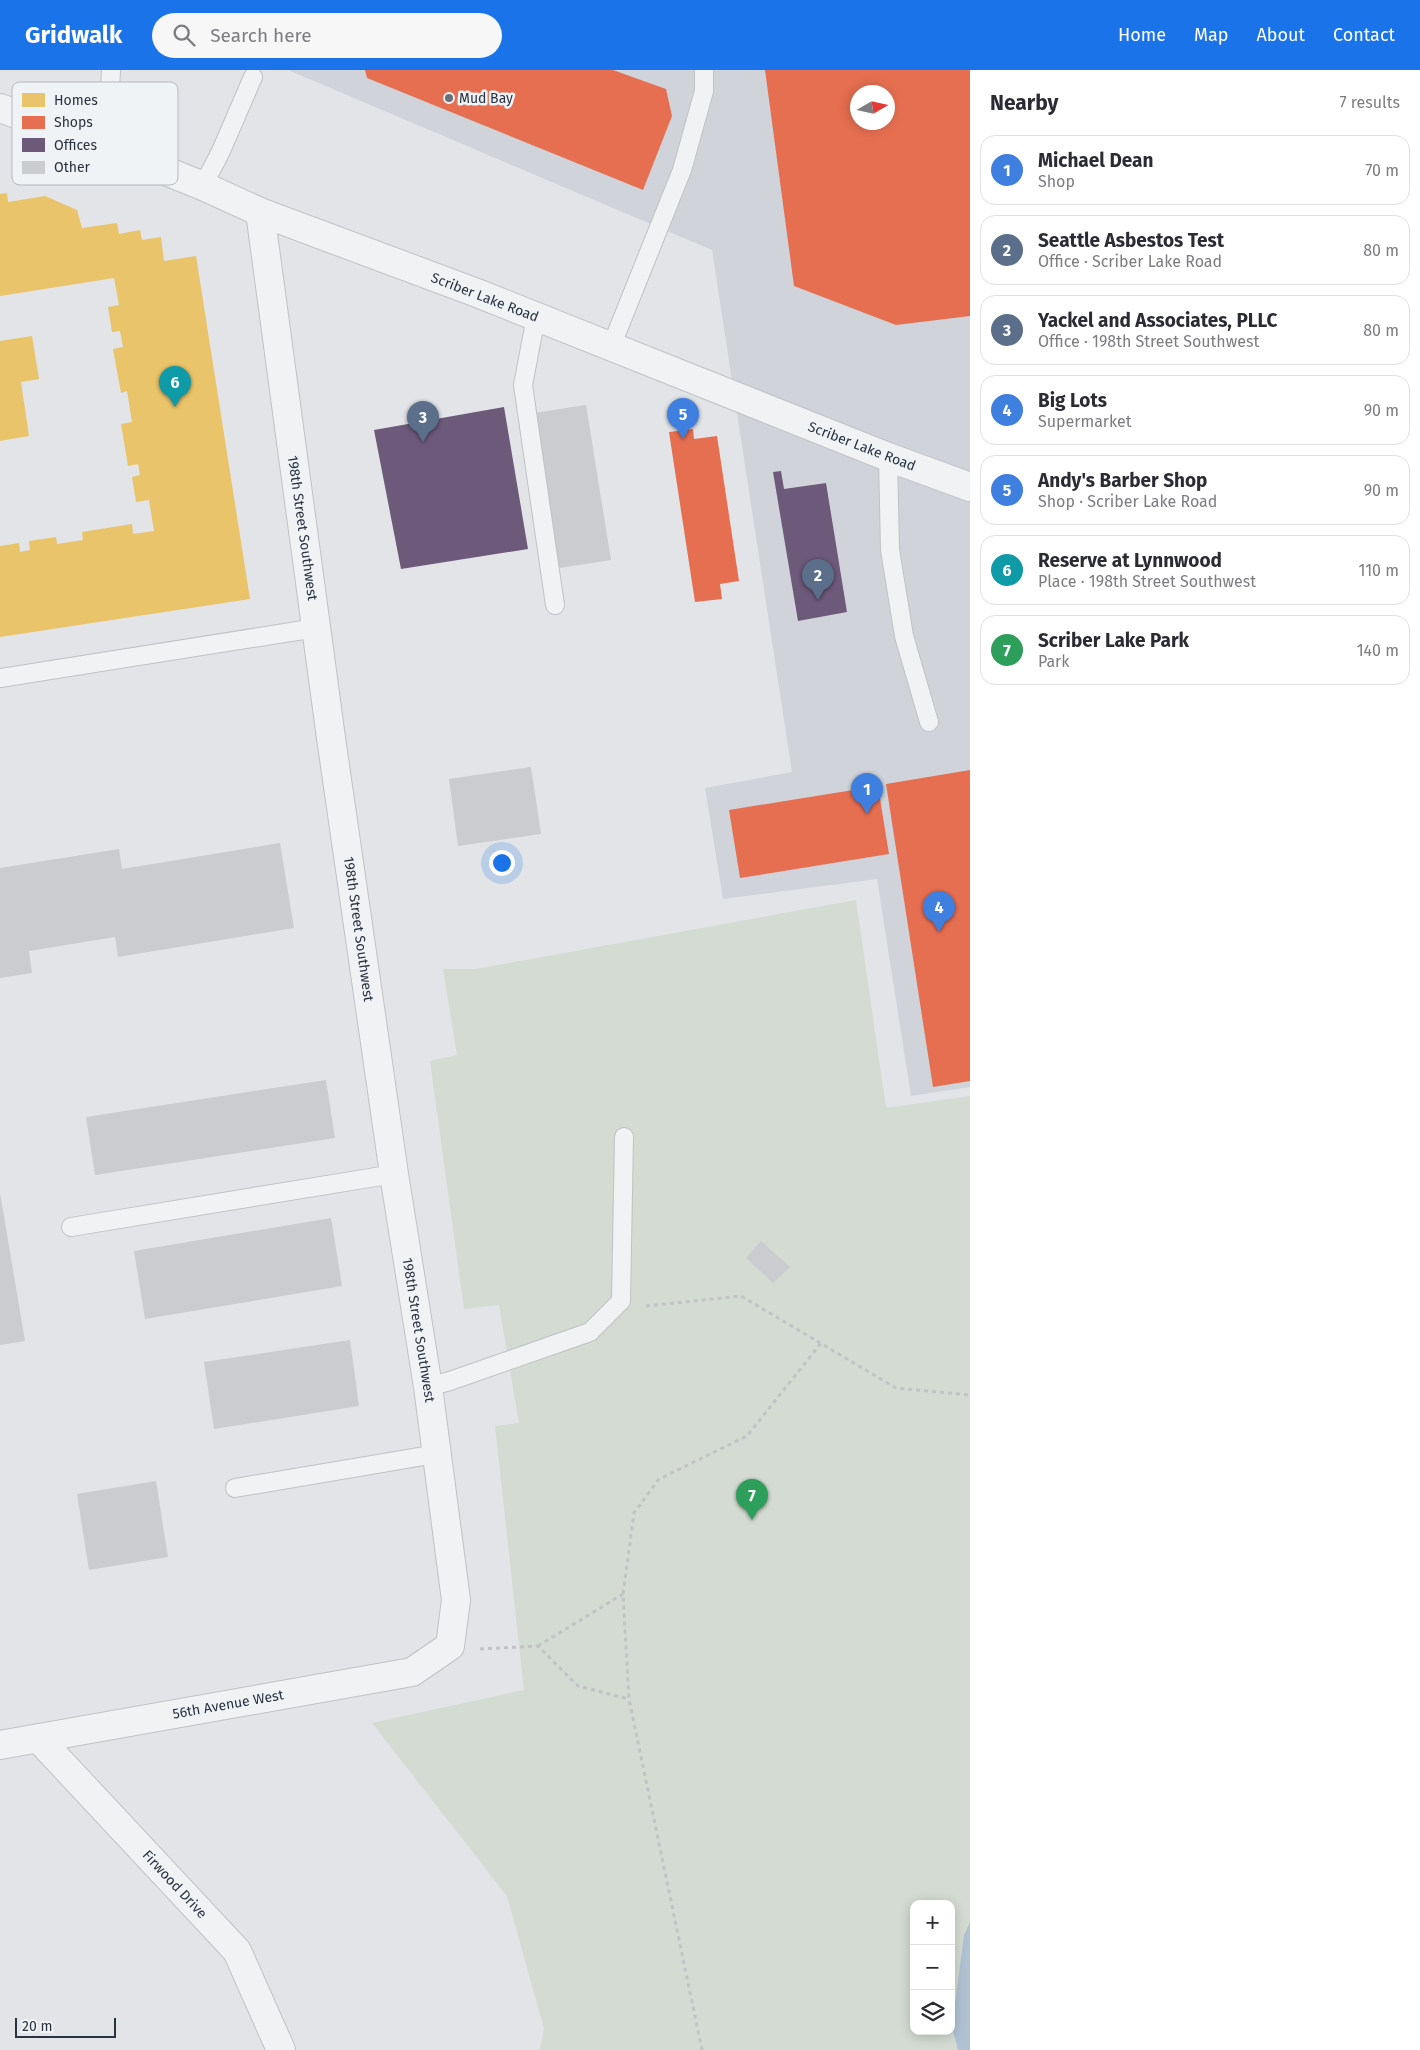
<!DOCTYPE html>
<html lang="en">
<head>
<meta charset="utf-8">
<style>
	:root { --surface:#fff; --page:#f7f7f7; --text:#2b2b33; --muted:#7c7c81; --line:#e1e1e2; --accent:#1a73e8 }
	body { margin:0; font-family:"Fira Sans",sans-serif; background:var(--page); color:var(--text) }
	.controls { position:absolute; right:15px; bottom:15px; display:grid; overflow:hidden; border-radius:10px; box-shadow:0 2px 12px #0003 }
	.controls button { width:45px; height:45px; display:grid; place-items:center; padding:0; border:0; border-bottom:1px solid var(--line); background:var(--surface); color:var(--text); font:25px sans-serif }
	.compass { position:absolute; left:850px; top:15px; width:45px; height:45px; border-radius:50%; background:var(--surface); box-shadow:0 2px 12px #0003; rotate:81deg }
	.scale { position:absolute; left:15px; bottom:12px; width:101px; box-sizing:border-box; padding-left:5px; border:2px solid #293240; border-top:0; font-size:14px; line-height:18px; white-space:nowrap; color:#293240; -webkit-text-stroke:4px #f0f3f6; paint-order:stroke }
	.you { position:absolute; left:501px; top:792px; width:18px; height:18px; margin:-12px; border:4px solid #fff; border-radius:50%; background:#1a73e8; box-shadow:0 0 0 8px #1a73e833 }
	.badge { display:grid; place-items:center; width:32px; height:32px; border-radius:50%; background:var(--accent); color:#fff; font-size:16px; font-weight:700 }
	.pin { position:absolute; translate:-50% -41px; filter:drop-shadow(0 1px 2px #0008) }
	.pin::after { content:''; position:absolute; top:26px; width:18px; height:15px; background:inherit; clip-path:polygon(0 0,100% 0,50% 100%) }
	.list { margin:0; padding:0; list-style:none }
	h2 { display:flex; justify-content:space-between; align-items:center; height:65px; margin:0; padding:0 20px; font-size:21px }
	h2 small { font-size:16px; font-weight:400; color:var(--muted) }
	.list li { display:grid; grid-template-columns:32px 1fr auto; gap:15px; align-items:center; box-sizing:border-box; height:70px; margin:0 10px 10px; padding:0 10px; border:1px solid var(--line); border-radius:15px }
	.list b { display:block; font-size:19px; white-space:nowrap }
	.list p { margin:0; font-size:16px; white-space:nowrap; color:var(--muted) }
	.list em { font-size:16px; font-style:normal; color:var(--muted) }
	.icon { flex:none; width:28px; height:28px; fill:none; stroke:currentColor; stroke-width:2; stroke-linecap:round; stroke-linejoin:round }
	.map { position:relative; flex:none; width:970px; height:1980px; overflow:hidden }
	header { display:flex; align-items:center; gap:30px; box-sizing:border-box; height:70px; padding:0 25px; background:var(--accent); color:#fff }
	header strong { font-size:24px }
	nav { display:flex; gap:28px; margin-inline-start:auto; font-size:18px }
	.search { width:350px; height:45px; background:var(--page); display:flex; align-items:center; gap:12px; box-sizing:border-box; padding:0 18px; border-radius:28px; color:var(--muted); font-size:19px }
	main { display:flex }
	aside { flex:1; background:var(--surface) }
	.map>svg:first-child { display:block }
	.built { fill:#d0d4da; fill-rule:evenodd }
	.green { fill:#d3dbd2; fill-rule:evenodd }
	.water { fill:#b0c2d2 }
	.homes { fill:#e9c46a }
	.shops { fill:#e76f51; fill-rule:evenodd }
	.offices { fill:#6d597a }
	.building { fill:#cacccf }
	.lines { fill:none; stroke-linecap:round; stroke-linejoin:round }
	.lane-casing { stroke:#c0c2c5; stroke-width:20 }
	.street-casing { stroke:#c0c2c5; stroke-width:30 }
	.path { stroke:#c1c3c7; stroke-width:3; stroke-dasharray:4 4; stroke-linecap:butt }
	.lane { stroke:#f1f2f4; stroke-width:18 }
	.street { stroke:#f1f2f4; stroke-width:28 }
	.poi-dot { fill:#6a707a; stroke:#f0f3f6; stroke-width:2 }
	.labels { text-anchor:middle; stroke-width:5; stroke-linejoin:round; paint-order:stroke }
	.poi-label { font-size:14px; fill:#293240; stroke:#f0f3f6; text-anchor:start }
	.street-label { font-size:14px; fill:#293240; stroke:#f0f3f6 }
	.key { fill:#f0f3f6; stroke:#b4b9bf; stroke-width:1 }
	.key-label { font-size:14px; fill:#293240 }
</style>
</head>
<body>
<header>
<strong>Gridwalk</strong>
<div class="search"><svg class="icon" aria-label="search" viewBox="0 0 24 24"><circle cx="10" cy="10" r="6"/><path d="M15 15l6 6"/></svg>Search here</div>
<nav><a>Home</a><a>Map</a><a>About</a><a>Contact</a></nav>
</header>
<main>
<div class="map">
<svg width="970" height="1980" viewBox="0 0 970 1980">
	<rect width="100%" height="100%" fill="#e2e4e7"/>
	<!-- built -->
	<path class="built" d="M288,0h682v1017l-59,9 -34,-217 -154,20 -18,-111 87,-16 -80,-522zM858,22h30v30h-30z"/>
	<!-- green -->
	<path class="green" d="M856,830l30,208 84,-12v954h-430l4,-21 -37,-133 -135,-173 152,-33 -29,-264 24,-3 -20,-118 -35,4 -34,-248 27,-6 -14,-86h33zM914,1834h37v127h-37z"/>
	<!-- water -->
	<path class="water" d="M970,1852v128h-12l-6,-23 12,-92z"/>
	<!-- homes -->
	<path class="homes" d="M7,123l1,9 37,-6 32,14 5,18 35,-5 2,11 21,-4 2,10 19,-3 3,24 32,-5 54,343 -250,38v-91l19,-3 1,9 10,-2 -1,-9 27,-4 1,7 26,-4 -1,-8 50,-8 1,10 21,-3 -5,-31 -13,2 -4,-25 8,-2 -2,-11 -10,2 -7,-42 11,-2 -5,-31 -6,2 -8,-44 10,-2 -3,-16 -8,1 -4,-25 11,-2 -5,-27 -114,18v-102z
		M32,266l7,43 -18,3 8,54 -29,5v-100z"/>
	<!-- shops -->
	<path class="shops" d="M365,0h248l53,19 6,27 -29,74 -276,-112z
		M765,0h205v246l-74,9 -102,-39zM858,22h30v30h-30z
		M693,359l1,10 23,-3 22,145 -19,3 2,15 -27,3 -26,-170z
		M970,700v311l-37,6 -47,-303z
		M878,716l11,68 -149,24 -11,-68z"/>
	<!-- offices -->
	<path class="offices" d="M504,337l24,142 -127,20 -27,-139z
		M781,401l3,18 42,-6 21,129 -49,9 -25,-149z"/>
	<!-- building -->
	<path class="building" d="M586,335l25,155 -52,8 -25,-155z
		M531,697l10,67 -83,12 -9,-67z
		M280,773l14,85 -176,29 -3,-20 -86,14 3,22 -32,5v-110l119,-19 3,20z
		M326,1010l9,58 -240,37 -9,-58z
		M0,1123l25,148 -25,4z
		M331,1148l11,68 -197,33 -11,-68z
		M761,1171l29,26 -17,16 -27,-25z
		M350,1270l9,66 -145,23 -10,-67z
		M156,1411l12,76 -79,13 -12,-76z"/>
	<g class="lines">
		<!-- lane casing -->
		<g class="lane-casing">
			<path id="lane" d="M102,75l7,-35 2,-40
				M203,116l18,-35 32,-74
				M536,247l-13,68 32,220
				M611,277l71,-177 22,-79v-21
				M888,387l2,93 14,86 25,86
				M0,608l316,-50
				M71,1157l323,-53
				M428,1317l22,-6 140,-49 31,-31 3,-164
				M235,1418l201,-34"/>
		</g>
		<!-- street casing -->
		<g class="street-casing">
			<path id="street" d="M0,38l102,37 101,41 57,26 217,81 411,164 82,30
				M38,1668l199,213 44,99
				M0,1675l412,-73 38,-26 6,-46 -28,-213 -34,-213 -63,-436 -71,-526"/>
		</g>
		<!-- path -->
		<path class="path" d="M646,1236l95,-10 155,92 74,7
			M538,1576l85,-52
			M480,1579l58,-3 40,40 51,13
			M702,1980l-73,-351 -6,-105 11,-81 25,-34 88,-43 74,-93"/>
		<!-- lane -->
		<use href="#lane" class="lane"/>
		<!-- street -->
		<use href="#street" class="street"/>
	</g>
	<!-- markers -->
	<circle class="poi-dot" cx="449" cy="28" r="5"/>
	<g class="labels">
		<!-- poi labels -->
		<g class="poi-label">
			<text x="459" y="33">Mud Bay</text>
		</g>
		<!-- street labels -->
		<g class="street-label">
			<text transform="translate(485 227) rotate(21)" y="5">Scriber Lake Road</text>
			<text transform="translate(862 376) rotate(21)" y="5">Scriber Lake Road</text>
			<text transform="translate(303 458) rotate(82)" y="5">198th Street Southwest</text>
			<text transform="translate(359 859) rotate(82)" y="5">198th Street Southwest</text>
			<text transform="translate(419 1260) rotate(81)" y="5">198th Street Southwest</text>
			<text transform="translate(228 1634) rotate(-10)" y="5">56th Avenue West</text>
			<text transform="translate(175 1814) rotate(47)" y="5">Firwood Drive</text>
		</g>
	</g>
	<!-- legend -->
	<rect x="12" y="12" width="166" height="103" rx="8" class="key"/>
	<rect x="22" y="23" width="23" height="14" fill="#e9c46a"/>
	<rect x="22" y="46" width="23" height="13" fill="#e76f51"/>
	<rect x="22" y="68" width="23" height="14" fill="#6d597a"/>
	<rect x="22" y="91" width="23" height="13" fill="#cacccf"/>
	<g class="key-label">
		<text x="54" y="35">Homes</text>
		<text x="54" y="57">Shops</text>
		<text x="54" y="80">Offices</text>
		<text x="54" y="102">Other</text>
	</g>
</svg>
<div class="controls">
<button>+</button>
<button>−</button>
<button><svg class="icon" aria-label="layers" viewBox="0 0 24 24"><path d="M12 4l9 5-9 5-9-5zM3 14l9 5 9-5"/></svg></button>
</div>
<svg class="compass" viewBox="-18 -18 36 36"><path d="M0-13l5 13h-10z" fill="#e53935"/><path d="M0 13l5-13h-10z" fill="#7c7c81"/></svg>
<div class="scale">20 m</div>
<div class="you"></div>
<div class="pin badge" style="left:867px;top:744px;background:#3f7fe0">1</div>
<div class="pin badge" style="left:818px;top:530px;background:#5c6f8a">2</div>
<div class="pin badge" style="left:423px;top:372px;background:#5c6f8a">3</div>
<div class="pin badge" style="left:939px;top:862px;background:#3f7fe0">4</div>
<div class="pin badge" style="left:683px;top:369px;background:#3f7fe0">5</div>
<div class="pin badge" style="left:175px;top:337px;background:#0f9aa8">6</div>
<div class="pin badge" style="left:752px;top:1450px;background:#2e9e5b">7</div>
</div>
<aside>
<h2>Nearby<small>7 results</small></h2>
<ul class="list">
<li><span class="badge" style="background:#3f7fe0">1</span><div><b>Michael Dean</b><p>Shop</p></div><em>70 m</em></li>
<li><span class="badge" style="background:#5c6f8a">2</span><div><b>Seattle Asbestos Test</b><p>Office · Scriber Lake Road</p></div><em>80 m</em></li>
<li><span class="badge" style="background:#5c6f8a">3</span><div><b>Yackel and Associates, PLLC</b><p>Office · 198th Street Southwest</p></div><em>80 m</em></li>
<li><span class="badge" style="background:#3f7fe0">4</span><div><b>Big Lots</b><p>Supermarket</p></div><em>90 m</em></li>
<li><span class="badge" style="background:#3f7fe0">5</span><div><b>Andy's Barber Shop</b><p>Shop · Scriber Lake Road</p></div><em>90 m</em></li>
<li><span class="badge" style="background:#0f9aa8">6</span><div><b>Reserve at Lynnwood</b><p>Place · 198th Street Southwest</p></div><em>110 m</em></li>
<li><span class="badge" style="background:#2e9e5b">7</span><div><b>Scriber Lake Park</b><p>Park</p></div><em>140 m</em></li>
</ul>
</aside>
</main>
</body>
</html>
